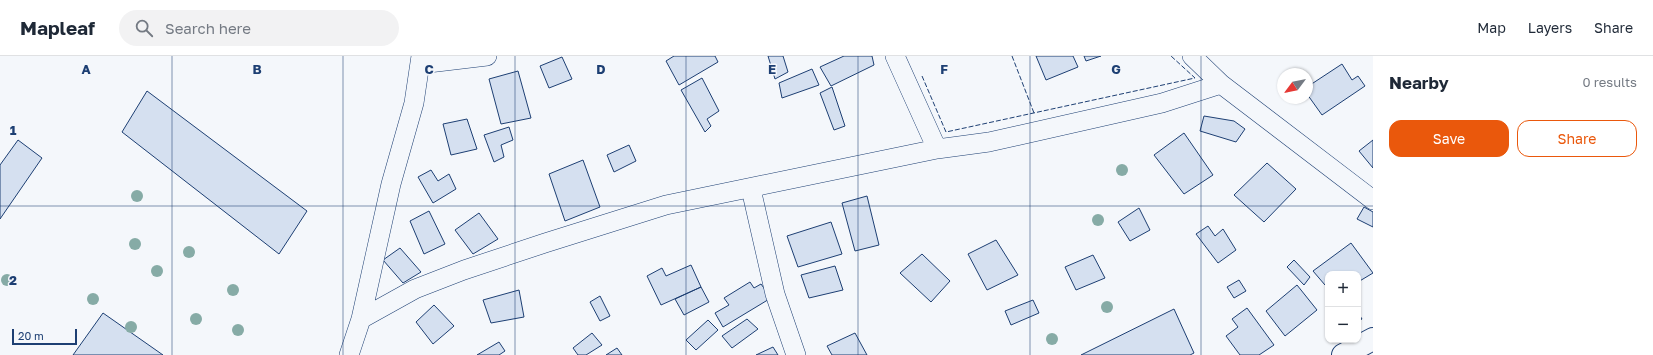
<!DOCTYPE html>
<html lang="en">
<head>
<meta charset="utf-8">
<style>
	:root { --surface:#fff; --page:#f2f2f3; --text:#1f2937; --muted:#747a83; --line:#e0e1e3; --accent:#ea580c }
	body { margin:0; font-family:"Golos Text",sans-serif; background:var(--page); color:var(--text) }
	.controls { position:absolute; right:12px; bottom:12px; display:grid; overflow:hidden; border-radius:8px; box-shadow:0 1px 3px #0004 }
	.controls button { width:36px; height:36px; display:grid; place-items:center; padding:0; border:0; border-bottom:1px solid var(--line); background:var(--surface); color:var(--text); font:20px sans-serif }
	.compass { position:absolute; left:1277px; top:12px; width:36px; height:36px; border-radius:50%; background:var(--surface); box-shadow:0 1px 3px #0004; rotate:238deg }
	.scale { position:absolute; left:12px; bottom:10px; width:65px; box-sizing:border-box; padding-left:4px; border:2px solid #1d3f73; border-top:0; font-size:11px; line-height:14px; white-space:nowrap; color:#1d3f73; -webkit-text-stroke:3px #f4f7fb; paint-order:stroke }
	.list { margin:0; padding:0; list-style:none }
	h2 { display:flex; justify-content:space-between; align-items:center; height:52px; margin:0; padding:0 16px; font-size:17px }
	h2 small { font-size:13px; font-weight:400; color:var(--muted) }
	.actions { display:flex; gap:8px; padding:12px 16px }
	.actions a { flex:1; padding:9px 0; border:1px solid var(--accent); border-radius:12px; text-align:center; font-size:14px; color:var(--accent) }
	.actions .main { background:var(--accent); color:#fff }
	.icon { flex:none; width:22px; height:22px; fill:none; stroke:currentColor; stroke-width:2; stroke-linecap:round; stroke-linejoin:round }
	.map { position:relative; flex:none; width:1373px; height:299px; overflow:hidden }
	header { display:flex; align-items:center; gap:24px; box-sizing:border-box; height:56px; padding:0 20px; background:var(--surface); border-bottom:1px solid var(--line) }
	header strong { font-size:19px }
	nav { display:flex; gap:22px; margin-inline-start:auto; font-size:14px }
	.search { width:280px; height:36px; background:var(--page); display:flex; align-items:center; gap:10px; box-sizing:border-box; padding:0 14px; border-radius:22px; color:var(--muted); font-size:15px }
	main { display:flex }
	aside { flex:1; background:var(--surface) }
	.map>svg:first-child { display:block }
	.building { fill:#d5e0f0; stroke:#1d3f73 }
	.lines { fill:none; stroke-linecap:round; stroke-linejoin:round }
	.minor-casing { stroke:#1d3f73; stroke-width:20 }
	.tertiary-casing { stroke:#1d3f73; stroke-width:24 }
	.minor { stroke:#f4f7fb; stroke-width:19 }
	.tertiary { stroke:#f4f7fb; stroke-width:22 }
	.fence { stroke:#1d3f73; stroke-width:1; stroke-dasharray:5 2; stroke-linecap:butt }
	.tree { fill:#86aba6 }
	.grid { fill:none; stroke:#1d3f73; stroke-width:1; stroke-opacity:0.55 }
	.grid-label { font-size:13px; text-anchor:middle; font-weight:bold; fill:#1d3f73; stroke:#f4f7fb; stroke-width:3; stroke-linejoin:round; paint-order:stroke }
</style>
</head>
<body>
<header>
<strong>Mapleaf</strong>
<div class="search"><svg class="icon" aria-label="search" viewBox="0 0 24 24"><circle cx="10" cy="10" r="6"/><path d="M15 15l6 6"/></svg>Search here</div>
<nav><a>Map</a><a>Layers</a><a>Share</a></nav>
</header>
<main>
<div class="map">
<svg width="1373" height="299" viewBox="0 0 1373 299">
	<rect width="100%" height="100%" fill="#f4f7fb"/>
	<!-- building -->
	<path class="building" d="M674,0h41l3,6 -39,23 -13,-24z
		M768,0h15l5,16 -13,7z
		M844,0h28l2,9 -43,21 -11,-19z
		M1036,0h37l5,11 -32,13z
		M1084,0h17l-15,5z
		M562,1l10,22 -23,9 -9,-22z
		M1342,8l10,16 6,-4 7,10 -43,29 -15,-21v-7z
		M812,13l7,16 -37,13 -3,-15z
		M518,15l13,47 -30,6 -12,-45z
		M702,22l17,33 -12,8 4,7 -6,6 -24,-42z
		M832,31l13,39 -11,4 -14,-37z
		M147,35l160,120 -28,43 -157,-122z
		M1204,60l30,5 11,8 -9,13 -36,-11z
		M467,63l10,30 -26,6 -8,-31z
		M509,71l4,13 -12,5 3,12 -10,5 -10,-27z
		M1184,77l29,42 -29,19 -30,-39z
		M18,84l24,18 -42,61v-54z
		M1373,84v28l-14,-17z
		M629,89l7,16 -22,11 -7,-17z
		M583,104l17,47 -35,14 -16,-47z
		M1267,107l29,26 -32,33 -30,-27z
		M431,114l7,11 11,-7 7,15 -23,14 -15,-26z
		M867,140l12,49 -24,6 -13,-48z
		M1364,151l9,5v15l-16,-8z
		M1139,152l11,22 -20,11 -12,-19z
		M429,155l16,33 -21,10 -14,-33z
		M479,157l19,26 -25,15 -18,-24z
		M831,166l11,32 -44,13 -11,-31z
		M1208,170l7,10 8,-7 13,21 -18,13 -22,-29z
		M996,184l22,35 -31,15 -19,-36z
		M1351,187l22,30 -15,9v-8h-30v9l-3,2 -12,-14z
		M400,192l21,24 -18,11 -20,-23z
		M922,198l28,27 -19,21 -31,-29z
		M1093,199l12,23 -29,12 -11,-23z
		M1294,204l16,17 -6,8 -17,-18z
		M691,209l10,22 -40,18 -14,-29 15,-8 4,8z
		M835,210l8,24 -34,8 -8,-23z
		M1239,224l7,11 -12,7 -7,-11z
		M750,226l4,6 7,-4 10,14 -48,29 -8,-14 14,-8 -5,-7z
		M1297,229l20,25 -32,26 -19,-25z
		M701,231l8,15 -25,13 -9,-16z
		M519,234l5,27 -33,6 -8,-23z
		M600,240l10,20 -10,5 -10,-19z
		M1033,244l6,13 -28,12 -6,-14z
		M434,249l20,21 -21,18 -17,-22z
		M1247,252l27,37 -15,10h-19l-14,-19 12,-9 -6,-8z
		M1174,253l20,44 -4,2h-109z
		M103,257l60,42h-90z
		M1358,257l4,6 -4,2z
		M747,263l11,10 -26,19 -10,-12z
		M708,264l10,10 -22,20 -10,-10z
		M592,277l10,12 -16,10h-8l-5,-7z
		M855,277l12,22h-35l-5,-9z
		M499,286l6,9 -6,4h-22z
		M773,291l5,8h-22z
		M617,292l5,7h-16z"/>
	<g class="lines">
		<!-- minor casing -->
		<g class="minor-casing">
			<path id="minor" d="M895,0l42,93
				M1192,0l29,28 152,116
				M420,8l67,-8
				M751,133l24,105 21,61
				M361,263l54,-30 49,-19 81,-27 121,-38 271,-56 52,-7 173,-39 59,-19
				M349,299l12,-36 30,-135 23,-81 7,-47"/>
		</g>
		<!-- tertiary casing -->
		<g class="tertiary-casing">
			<path id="tertiary" d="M1343,299l30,-16"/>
		</g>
		<!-- minor -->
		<use href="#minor" class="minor"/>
		<!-- tertiary -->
		<use href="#tertiary" class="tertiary"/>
		<!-- fence -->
		<path class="fence" d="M1012,0l22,57
			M922,20l24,56 249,-54 -24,-22"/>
	</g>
	<!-- trees -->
	<g class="tree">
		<circle cx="1122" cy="114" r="6"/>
		<circle cx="137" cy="140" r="6"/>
		<circle cx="1098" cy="164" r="6"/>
		<circle cx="135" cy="188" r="6"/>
		<circle cx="189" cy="196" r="6"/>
		<circle cx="157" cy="215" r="6"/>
		<circle cx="7" cy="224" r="6"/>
		<circle cx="233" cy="234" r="6"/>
		<circle cx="93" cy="243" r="6"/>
		<circle cx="1107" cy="251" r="6"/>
		<circle cx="196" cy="263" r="6"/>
		<circle cx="131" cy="271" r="6"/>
		<circle cx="238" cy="274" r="6"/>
		<circle cx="1052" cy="283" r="6"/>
	</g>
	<!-- grid -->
	<path class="grid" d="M172,0v299M343,0v299M515,0v299M686,0v299M858,0v299M1030,0v299M1201,0v299M0,150h1373"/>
	<g class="grid-label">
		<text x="86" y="18">A</text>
		<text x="257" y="18">B</text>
		<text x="429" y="18">C</text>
		<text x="601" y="18">D</text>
		<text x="772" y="18">E</text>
		<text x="944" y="18">F</text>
		<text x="1116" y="18">G</text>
		<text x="13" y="79">1</text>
		<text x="13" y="229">2</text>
	</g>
</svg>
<div class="controls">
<button>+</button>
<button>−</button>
</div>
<svg class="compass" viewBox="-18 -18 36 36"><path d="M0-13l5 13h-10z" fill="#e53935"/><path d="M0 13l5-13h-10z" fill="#747a83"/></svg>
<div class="scale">20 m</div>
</div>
<aside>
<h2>Nearby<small>0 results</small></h2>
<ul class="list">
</ul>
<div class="actions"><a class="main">Save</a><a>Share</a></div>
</aside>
</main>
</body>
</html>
